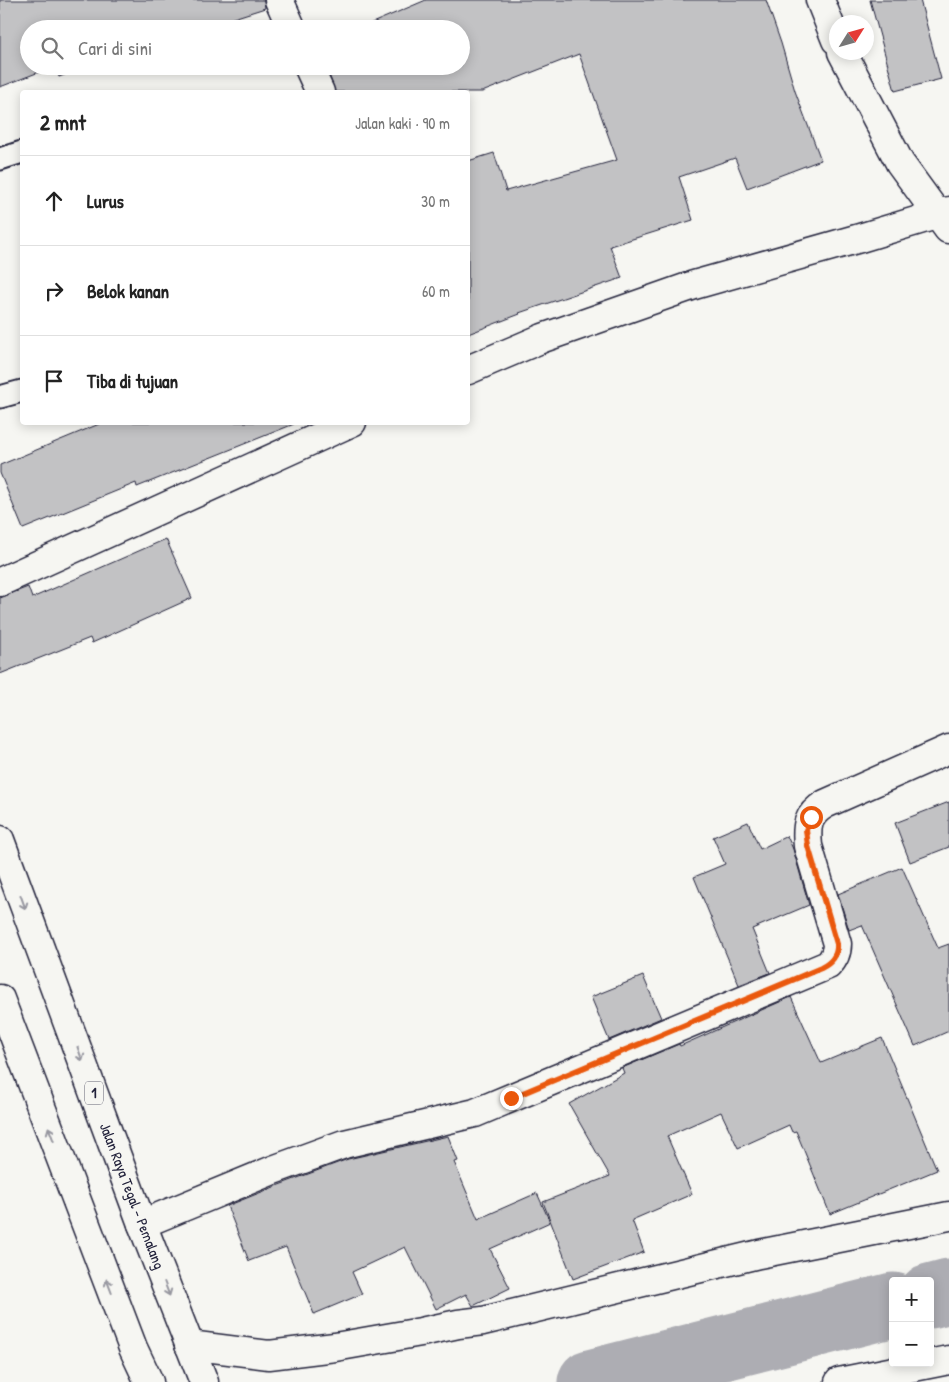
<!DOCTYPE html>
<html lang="id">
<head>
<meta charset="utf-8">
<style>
	:root { --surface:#fff; --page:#f6f6f6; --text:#222; --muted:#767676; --line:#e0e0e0 }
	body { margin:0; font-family:"Patrick Hand",sans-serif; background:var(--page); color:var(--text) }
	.controls { position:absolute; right:15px; bottom:15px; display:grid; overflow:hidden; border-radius:5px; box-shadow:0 2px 12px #0003 }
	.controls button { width:45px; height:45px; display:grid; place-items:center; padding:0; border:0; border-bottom:1px solid var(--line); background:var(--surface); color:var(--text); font:25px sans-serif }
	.compass { position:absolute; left:829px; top:15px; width:45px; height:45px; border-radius:50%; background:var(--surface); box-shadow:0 2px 12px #0003; rotate:53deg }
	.stop { position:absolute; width:15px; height:15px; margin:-11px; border:4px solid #ea580c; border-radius:50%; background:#fff }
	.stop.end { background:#ea580c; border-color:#fff; box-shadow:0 1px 5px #0008 }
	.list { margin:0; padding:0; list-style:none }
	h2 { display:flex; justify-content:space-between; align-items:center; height:65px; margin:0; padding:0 20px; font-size:21px }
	h2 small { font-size:16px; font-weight:400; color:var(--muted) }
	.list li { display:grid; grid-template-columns:32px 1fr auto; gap:15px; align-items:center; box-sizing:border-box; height:90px; padding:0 20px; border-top:1px solid var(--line) }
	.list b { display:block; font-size:19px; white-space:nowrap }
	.list em { font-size:16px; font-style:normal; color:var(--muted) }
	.icon { flex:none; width:28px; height:28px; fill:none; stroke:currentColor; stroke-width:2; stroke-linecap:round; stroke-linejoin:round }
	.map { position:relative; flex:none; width:949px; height:1382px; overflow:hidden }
	.search { position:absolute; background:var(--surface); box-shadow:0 2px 12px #0003; left:20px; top:20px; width:450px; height:55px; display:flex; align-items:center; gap:12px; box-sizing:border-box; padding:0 18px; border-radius:28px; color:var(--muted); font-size:19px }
	.panel { position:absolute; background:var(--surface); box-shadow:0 2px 12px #0003; left:20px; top:90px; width:450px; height:335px; border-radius:5px }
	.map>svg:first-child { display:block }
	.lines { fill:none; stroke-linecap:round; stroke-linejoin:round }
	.river { stroke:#adadb3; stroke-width:65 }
	.building { fill:#c2c2c4; stroke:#22223b }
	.lane-casing { stroke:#22223b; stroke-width:25 }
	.street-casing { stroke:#22223b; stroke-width:31 }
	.highway-casing { stroke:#22223b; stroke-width:31 }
	.lane { stroke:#f6f6f2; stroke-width:21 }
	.street { stroke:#f6f6f2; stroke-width:28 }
	.highway { stroke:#f6f6f2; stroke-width:28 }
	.oneway { stroke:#9797a0 }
	.route { stroke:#ea580c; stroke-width:6 }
	.labels { text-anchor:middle; stroke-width:5; stroke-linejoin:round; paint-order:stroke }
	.shield { fill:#f6f6f2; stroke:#626272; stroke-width:1 }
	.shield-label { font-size:14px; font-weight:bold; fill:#22223b }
	.street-label { font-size:15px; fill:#22223b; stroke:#f6f6f2 }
</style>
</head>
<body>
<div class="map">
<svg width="949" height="1382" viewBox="0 0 949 1382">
	<rect width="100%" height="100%" fill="#f6f6f2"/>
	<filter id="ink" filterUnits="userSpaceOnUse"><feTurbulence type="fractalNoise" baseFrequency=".02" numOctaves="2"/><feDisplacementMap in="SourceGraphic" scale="10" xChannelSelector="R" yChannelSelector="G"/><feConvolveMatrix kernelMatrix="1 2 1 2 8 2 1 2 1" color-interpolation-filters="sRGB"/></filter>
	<g filter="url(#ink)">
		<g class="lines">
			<!-- river -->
			<path class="river" d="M930,1296l19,-5
				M590,1382l303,-77"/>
		</g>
		<!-- building -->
		<path class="building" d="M0,0h264l1,8 -66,21h-170v37h59l-29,11 -4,-11 -55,21z
			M426,0h340l15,43 14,48 26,69 -74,28 -12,-30 -56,19 14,43 -83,26 12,32 -103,35 1,1 -52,20v-173l26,-8 12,38 111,-31 -38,-106 -97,38h-147l-7,-20 13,-6h120v-37h-103z
			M870,0h50l21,79 -46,12z
			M104,422h189l1,2 -157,63 -1,-4 -113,46 -23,-56v-8z
			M166,539l26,59 -100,45 -2,-5 -90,36v-76l28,-11 4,11z
			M949,802v45l-39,15 -15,-39z
			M748,822l12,27 27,-13 6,13 16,56 -57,24 18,44 -31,12 -45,-108 31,-13 -12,-27z
			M902,867l36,81 11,-4v87l-34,15 -53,-121 -13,5 -11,-36z
			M643,976l18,42 -52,22 -18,-43z
			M791,997l30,66 61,-25 55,132 -107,44 -34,-83 -4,1 -3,-7 -51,23 -17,-36 -54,24 25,58 -60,26 12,32 -71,27 -30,-77 67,-26 -41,-72 55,-31 -2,-5 57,-24 1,2z
			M448,1136l10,25 -4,1 24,57 59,-26 13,29 -60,27 20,39 -37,18 -7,-12 -30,15 -31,-62 -53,25 10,22 -48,20 -28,-67 -37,14 -22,-55 52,-21 69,-26z"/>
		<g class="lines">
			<!-- lane casing -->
			<g class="lane-casing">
				<path id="lane" d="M0,159l22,-7
					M0,397l22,-6"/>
			</g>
			<!-- street casing -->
			<g class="street-casing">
				<path id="street" d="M279,0l13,29
					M820,0l16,40
					M842,52l58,111 48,66
					M308,66l12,26
					M468,370l75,-32 151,-53 166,-47 89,-27
					M0,582l352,-160
					M142,1224l131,-54 71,-26 131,-31 353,-148c6,-6 9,-12 9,-21l-29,-98c-2,-20 -1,-31 17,-42l124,-55
					M189,1345l80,10 66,-8 86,-15 37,-8 25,-3 276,-67 190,-38
					M839,1382l110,-22"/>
			</g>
			<!-- highway casing -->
			<g class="highway-casing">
				<path id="highway" d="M0,840l142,384 62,158
					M0,999l133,349 16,34"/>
			</g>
			<!-- lane -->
			<use href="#lane" class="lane"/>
			<!-- street -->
			<use href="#street" class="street"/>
			<!-- highway -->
			<use href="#highway" class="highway"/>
		</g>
		<!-- one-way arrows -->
		<defs><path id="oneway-shaft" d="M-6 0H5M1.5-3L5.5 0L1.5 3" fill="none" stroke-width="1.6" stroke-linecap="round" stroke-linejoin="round" transform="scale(1.25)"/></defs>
		<g class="oneway">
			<use href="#oneway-shaft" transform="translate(23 902) rotate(70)"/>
			<use href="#oneway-shaft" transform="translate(80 1054) rotate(70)"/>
			<use href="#oneway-shaft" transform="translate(51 1134) rotate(-111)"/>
			<use href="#oneway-shaft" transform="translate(109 1286) rotate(-111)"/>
			<use href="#oneway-shaft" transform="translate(167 1289) rotate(69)"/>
		</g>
	</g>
	<g class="lines" filter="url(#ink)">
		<!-- route -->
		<path class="route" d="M511,1098l310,-130c10,-5 17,-12 16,-24l-29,-98 -2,-16 5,-13"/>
	</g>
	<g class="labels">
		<!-- shield labels -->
		<rect class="shield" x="85" y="1081.5" width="18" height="23" rx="4"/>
		<g class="shield-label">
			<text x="94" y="1098">1</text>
		</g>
		<!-- street labels -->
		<g class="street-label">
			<text transform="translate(132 1196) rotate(69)" y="5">Jalan Raya Tegal - Pemalang</text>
		</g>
	</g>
</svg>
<div class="controls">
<button>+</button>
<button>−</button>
</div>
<svg class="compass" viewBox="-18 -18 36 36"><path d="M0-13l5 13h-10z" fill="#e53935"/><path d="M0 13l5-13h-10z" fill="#767676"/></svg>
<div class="stop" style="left:811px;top:817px"></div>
<div class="stop end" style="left:511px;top:1098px"></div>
<div class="search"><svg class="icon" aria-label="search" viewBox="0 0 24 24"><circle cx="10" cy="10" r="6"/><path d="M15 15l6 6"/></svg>Cari di sini</div>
<section class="panel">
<h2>2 mnt<small>Jalan kaki · 90 m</small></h2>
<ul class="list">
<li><svg class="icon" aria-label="ahead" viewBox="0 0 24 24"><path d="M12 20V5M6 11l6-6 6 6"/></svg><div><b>Lurus</b></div><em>30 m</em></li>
<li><svg class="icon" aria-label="right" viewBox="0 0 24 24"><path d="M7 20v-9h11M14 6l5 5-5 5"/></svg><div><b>Belok kanan</b></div><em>60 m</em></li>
<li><svg class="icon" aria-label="arrive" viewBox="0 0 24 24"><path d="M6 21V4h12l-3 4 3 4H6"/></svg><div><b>Tiba di tujuan</b></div></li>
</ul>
</section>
</div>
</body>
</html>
